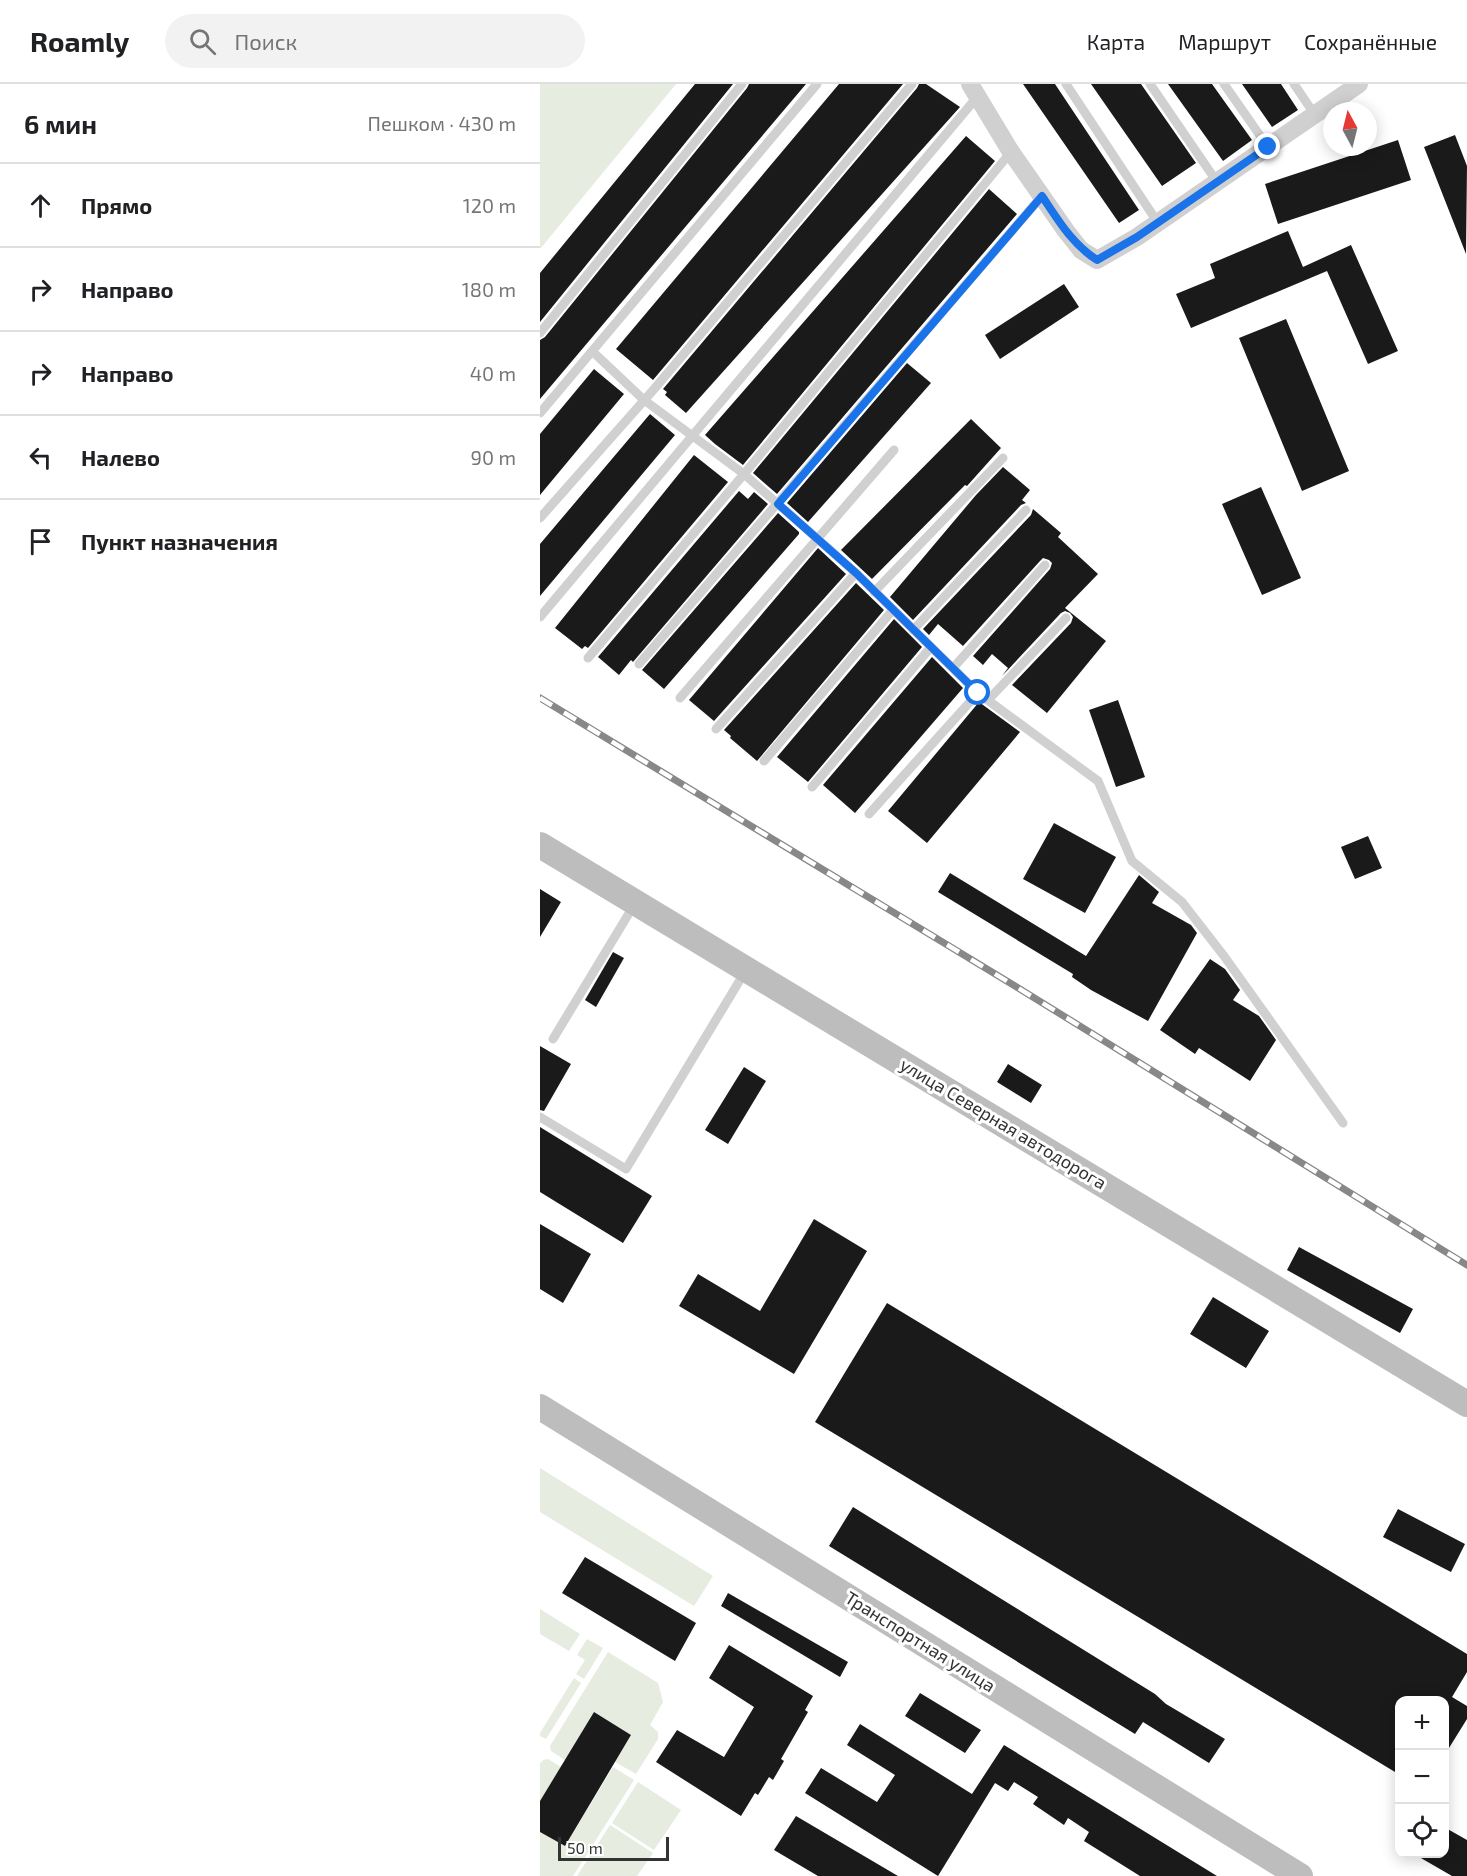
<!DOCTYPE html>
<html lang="ru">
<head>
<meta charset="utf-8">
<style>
	:root { --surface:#fff; --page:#f2f2f2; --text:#202124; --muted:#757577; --line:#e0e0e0 }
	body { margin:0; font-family:"Exo 2",sans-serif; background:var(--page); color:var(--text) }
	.controls { position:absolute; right:18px; bottom:18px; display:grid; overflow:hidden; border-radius:12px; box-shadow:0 3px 15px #0003 }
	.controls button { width:54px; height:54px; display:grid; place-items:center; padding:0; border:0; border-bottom:2px solid var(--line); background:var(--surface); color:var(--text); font:30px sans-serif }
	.compass { position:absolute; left:783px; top:18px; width:54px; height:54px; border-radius:50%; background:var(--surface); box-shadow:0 3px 15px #0003; rotate:353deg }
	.scale { position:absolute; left:18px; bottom:15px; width:111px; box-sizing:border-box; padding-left:6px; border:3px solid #333; border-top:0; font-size:16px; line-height:21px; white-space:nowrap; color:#333; -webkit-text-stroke:4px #fff; paint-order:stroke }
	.stop { position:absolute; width:18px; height:18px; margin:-14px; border:4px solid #1a73e8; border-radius:50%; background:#fff }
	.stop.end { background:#1a73e8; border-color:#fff; box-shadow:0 2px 6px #0008 }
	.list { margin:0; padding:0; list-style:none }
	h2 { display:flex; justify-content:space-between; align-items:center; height:78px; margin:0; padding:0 24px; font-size:26px }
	h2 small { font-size:20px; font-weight:400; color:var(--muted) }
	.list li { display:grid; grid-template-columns:39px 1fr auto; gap:18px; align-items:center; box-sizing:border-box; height:84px; padding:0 24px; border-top:2px solid var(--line) }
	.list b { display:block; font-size:22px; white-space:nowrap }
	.list em { font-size:20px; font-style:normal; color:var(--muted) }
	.icon { flex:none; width:33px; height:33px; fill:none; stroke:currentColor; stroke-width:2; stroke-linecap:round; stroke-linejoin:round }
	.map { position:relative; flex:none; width:927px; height:1792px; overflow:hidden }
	header { display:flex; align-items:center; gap:36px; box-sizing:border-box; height:84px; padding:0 30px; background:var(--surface); border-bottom:2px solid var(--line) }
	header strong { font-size:28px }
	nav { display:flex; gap:33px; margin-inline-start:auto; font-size:21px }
	.search { width:420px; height:54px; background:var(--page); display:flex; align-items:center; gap:15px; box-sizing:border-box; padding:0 21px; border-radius:33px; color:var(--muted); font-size:22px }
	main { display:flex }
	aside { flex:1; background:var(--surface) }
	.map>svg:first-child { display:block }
	.green { fill:#e6ecdf }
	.building { fill:#1a1a1a }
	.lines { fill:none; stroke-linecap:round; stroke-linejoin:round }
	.lane { stroke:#d0d0d0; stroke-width:9 }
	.street { stroke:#d0d0d0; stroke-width:18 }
	.secondary { stroke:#bdbdbd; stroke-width:26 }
	.rail-casing { stroke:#888; stroke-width:7 }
	.rail { stroke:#fff; stroke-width:4.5; stroke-dasharray:14; stroke-linecap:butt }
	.route { stroke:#1a73e8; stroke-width:8 }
	.labels { text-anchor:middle; stroke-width:6; stroke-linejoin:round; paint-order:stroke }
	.street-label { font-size:18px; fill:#333; stroke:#fff }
</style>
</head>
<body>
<header>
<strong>Roamly</strong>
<div class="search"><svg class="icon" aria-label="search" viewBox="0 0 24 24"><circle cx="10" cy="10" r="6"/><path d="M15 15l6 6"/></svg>Поиск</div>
<nav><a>Карта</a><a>Маршрут</a><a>Сохранённые</a></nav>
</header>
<main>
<aside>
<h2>6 мин<small>Пешком · 430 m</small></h2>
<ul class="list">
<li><svg class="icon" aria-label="ahead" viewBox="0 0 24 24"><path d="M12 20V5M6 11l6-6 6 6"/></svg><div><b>Прямо</b></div><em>120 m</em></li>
<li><svg class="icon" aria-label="right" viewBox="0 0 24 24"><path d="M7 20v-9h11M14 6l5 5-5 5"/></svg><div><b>Направо</b></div><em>180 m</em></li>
<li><svg class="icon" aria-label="right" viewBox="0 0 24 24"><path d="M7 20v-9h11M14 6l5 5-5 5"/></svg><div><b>Направо</b></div><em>40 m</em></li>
<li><svg class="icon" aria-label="left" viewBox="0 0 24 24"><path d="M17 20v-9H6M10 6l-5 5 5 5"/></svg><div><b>Налево</b></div><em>90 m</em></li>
<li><svg class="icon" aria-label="arrive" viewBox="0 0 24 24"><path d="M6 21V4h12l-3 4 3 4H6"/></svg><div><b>Пункт назначения</b></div></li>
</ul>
</aside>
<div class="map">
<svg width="927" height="1792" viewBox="0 0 927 1792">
	<rect width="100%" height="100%" fill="#fff"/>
	<!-- green -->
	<path class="green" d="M0,0h136l-136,165z
		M0,1384l173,108 -19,30 -154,-94z
		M0,1525l40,25 -11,17 -29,-17z
		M47,1555l16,9 -19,31 -8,-5 9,-14 -8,-5z
		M68,1568l50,31 5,19 -13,23 8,7v7l-22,35 -21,-12 16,-27 -37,-23 -29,48 -14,-9 -1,-5z
		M34,1594l7,5 -35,56 -6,-3v-3z
		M8,1675l13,8 -21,34v-37l3,-4z
		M73,1683l21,13 -61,96h-33v-44l25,14z
		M98,1698l43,28 -27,40 -42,-27z
		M70,1741l43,28 -16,23h-60z"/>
	<!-- building -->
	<path class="building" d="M155,0h38l-193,238v-49z
		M209,0h57l-266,315v-59l5,-3 202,-249z
		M299,0h64l-250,296 -37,-31z
		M379,0h7l34,23 -274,306 -21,-18 2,-3 -4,-3 254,-301z
		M483,0h32l84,126 -20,13z
		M551,0h50l55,79 -34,23z
		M628,0h44l40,56 -29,21z
		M702,0h39l17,26 -26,17z
		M915,51l12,31 -1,88 -42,-107z
		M426,52l29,25 -252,304 -28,-21 -10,-9z
		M858,56l13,40 -133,44 -13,-40z
		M449,105l28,25 -240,280 -24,-21z
		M748,147l15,36 48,-22 47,106 -30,13 -41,-93 -136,57 -15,-34 39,-16 -5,-14z
		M524,200l15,23 -79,52 -15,-24z
		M746,235l63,152 -47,20 -63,-153z
		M367,279l24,20 -123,139 -21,-19z
		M54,285l30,25 -84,101v-61z
		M110,330l25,21 -135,161v-52z
		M431,335l30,29 -34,38 -2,-1 -93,94 -31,-29z
		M154,371l34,27 -140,166 -3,-2 -3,3 -27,-21z
		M463,383l27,23 -8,10 4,3 -5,2 -108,115 -23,-23 86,-102z
		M721,403l40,91 -39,17 -40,-91z
		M199,407l9,8 6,-7 14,12 -135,158 -2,-2 -12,15 -21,-18z
		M493,425l28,24 -3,4 40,37 -33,34 41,33 -59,72 -35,-28 59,-62 2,-6 -3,-4 -5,-2 -4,2 -59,63 6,-8 -16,-14 -9,11 -10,-9 77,-87 2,-6 -3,-3 -6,-2 -3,3 -77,85 -25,-22 -9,11 -6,-6 108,-114z
		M238,429l21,19v2l-135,155 -22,-19z
		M278,464l28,26 -132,147 -25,-21z
		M316,499l28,27 -127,151 -27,-23 1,-2 -7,-6z
		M354,535l28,28 -114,135 -31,-25z
		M392,573l31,31 -108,125 -32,-28z
		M578,616l27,77 -29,10 -27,-77z
		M439,618l41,30 -93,111 -39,-32z
		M514,739l62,34 -31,56 -62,-34z
		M828,752l14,32 -27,11 -14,-32z
		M410,789l136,83 53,-81 20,17 -7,11 39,22 6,8 -49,88 -57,-31 -19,-13 1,-3 -135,-82z
		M0,805l21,13 -21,35z
		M73,868l11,6 -28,49 -11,-7z
		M670,875l15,10 15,21 -7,10 26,16 17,24 -26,41 -51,-33 -4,6 -35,-24z
		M0,962l31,18 -27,47 -4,-1z
		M468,980l34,21 -11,18 -34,-21z
		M204,983l22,14 -38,63 -23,-14z
		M0,1043l112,69 -29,47 -83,-51z
		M274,1135l53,32 -73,123 -115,-68 19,-32 62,37z
		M0,1140l51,30 -28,49 -23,-14z
		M759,1163l114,62 -13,24 -113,-63z
		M673,1213l56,34 -23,37 -56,-34z
		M347,1219l580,351v18l-15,25 15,9v13l-23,37v-55h-44v74l-585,-353z
		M313,1423l302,187 11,10 59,35 -16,24 -66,-41 -8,12 -306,-188z
		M858,1425l67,35 -14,28 -68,-35z
		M45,1473l111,66 -21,38 -113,-68z
		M188,1509l120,69 -8,15 -119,-71z
		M189,1561l84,51 -8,14 3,2 -27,47 3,2 -11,19 -4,-3 -11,18 -3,-2 -14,23 -85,-54 21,-32 47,27 30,-50 -45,-29z
		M380,1609l61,37 -16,23 -60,-37z
		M54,1628l37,23 -66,111 -25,-14v-31z
		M320,1640l112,70 32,-49 213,131h-77l-56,-35 5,-9 -21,-14 -4,7 -31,-21 5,-7 -24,-15 -6,9 -13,-8 -57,93 -133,-83 16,-25 56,34 18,-27 -48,-30z
		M256,1732l102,60h-80l-44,-26z
		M904,1743l23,13v36h-15l-38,-22h30z"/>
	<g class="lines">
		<!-- lane -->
		<path class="lane" d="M526,0l92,139
			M610,0l67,98
			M684,0l44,63
			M754,0l21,31
			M0,249l202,-249
			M52,267l52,49 100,74 34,30 78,69 122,120 120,88 34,80 50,41 42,54 119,167
			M0,329l277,-329
			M0,434l115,-130 257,-304
			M334,508l129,-134
			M0,533l438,-521
			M373,546l113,-120
			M48,574l156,-184 267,-322
			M99,580l403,-468
			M413,584l92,-103
			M140,614l214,-248
			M449,615l77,-81
			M176,645l140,-156
			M224,677l128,-150
			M272,703l119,-140
			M329,730l109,-121
			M13,955l81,-134
			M0,1033l86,52 120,-199"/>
		<!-- street -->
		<path class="street" d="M430,0l41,68 55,79 15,19 16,10 40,-23 222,-153"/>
		<!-- secondary -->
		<path class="secondary" d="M0,761l927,559
			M0,1323l760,469"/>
		<!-- rail casing -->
		<g class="rail-casing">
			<path id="rail" d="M0,614l475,288 452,279"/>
		</g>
		<!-- rail -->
		<use href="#rail" class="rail"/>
	</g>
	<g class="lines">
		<!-- route -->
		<path class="route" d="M438,609l-122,-120 -78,-69 264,-308c16,24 30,48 55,64l40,-23 131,-90"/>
	</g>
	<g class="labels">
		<!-- street labels -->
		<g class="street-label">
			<text transform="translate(463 1040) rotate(31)" y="6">улица Северная автодорога</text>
			<text transform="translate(380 1558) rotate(32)" y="6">Транспортная улица</text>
		</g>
	</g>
</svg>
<div class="controls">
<button>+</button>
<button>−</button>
<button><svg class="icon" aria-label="locate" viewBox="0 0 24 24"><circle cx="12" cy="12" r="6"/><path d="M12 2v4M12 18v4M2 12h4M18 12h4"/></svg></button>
</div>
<svg class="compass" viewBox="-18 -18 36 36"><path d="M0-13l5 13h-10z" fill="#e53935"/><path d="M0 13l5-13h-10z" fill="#757577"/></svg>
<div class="scale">50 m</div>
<div class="stop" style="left:438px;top:609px"></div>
<div class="stop end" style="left:728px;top:63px"></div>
</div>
</main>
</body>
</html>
